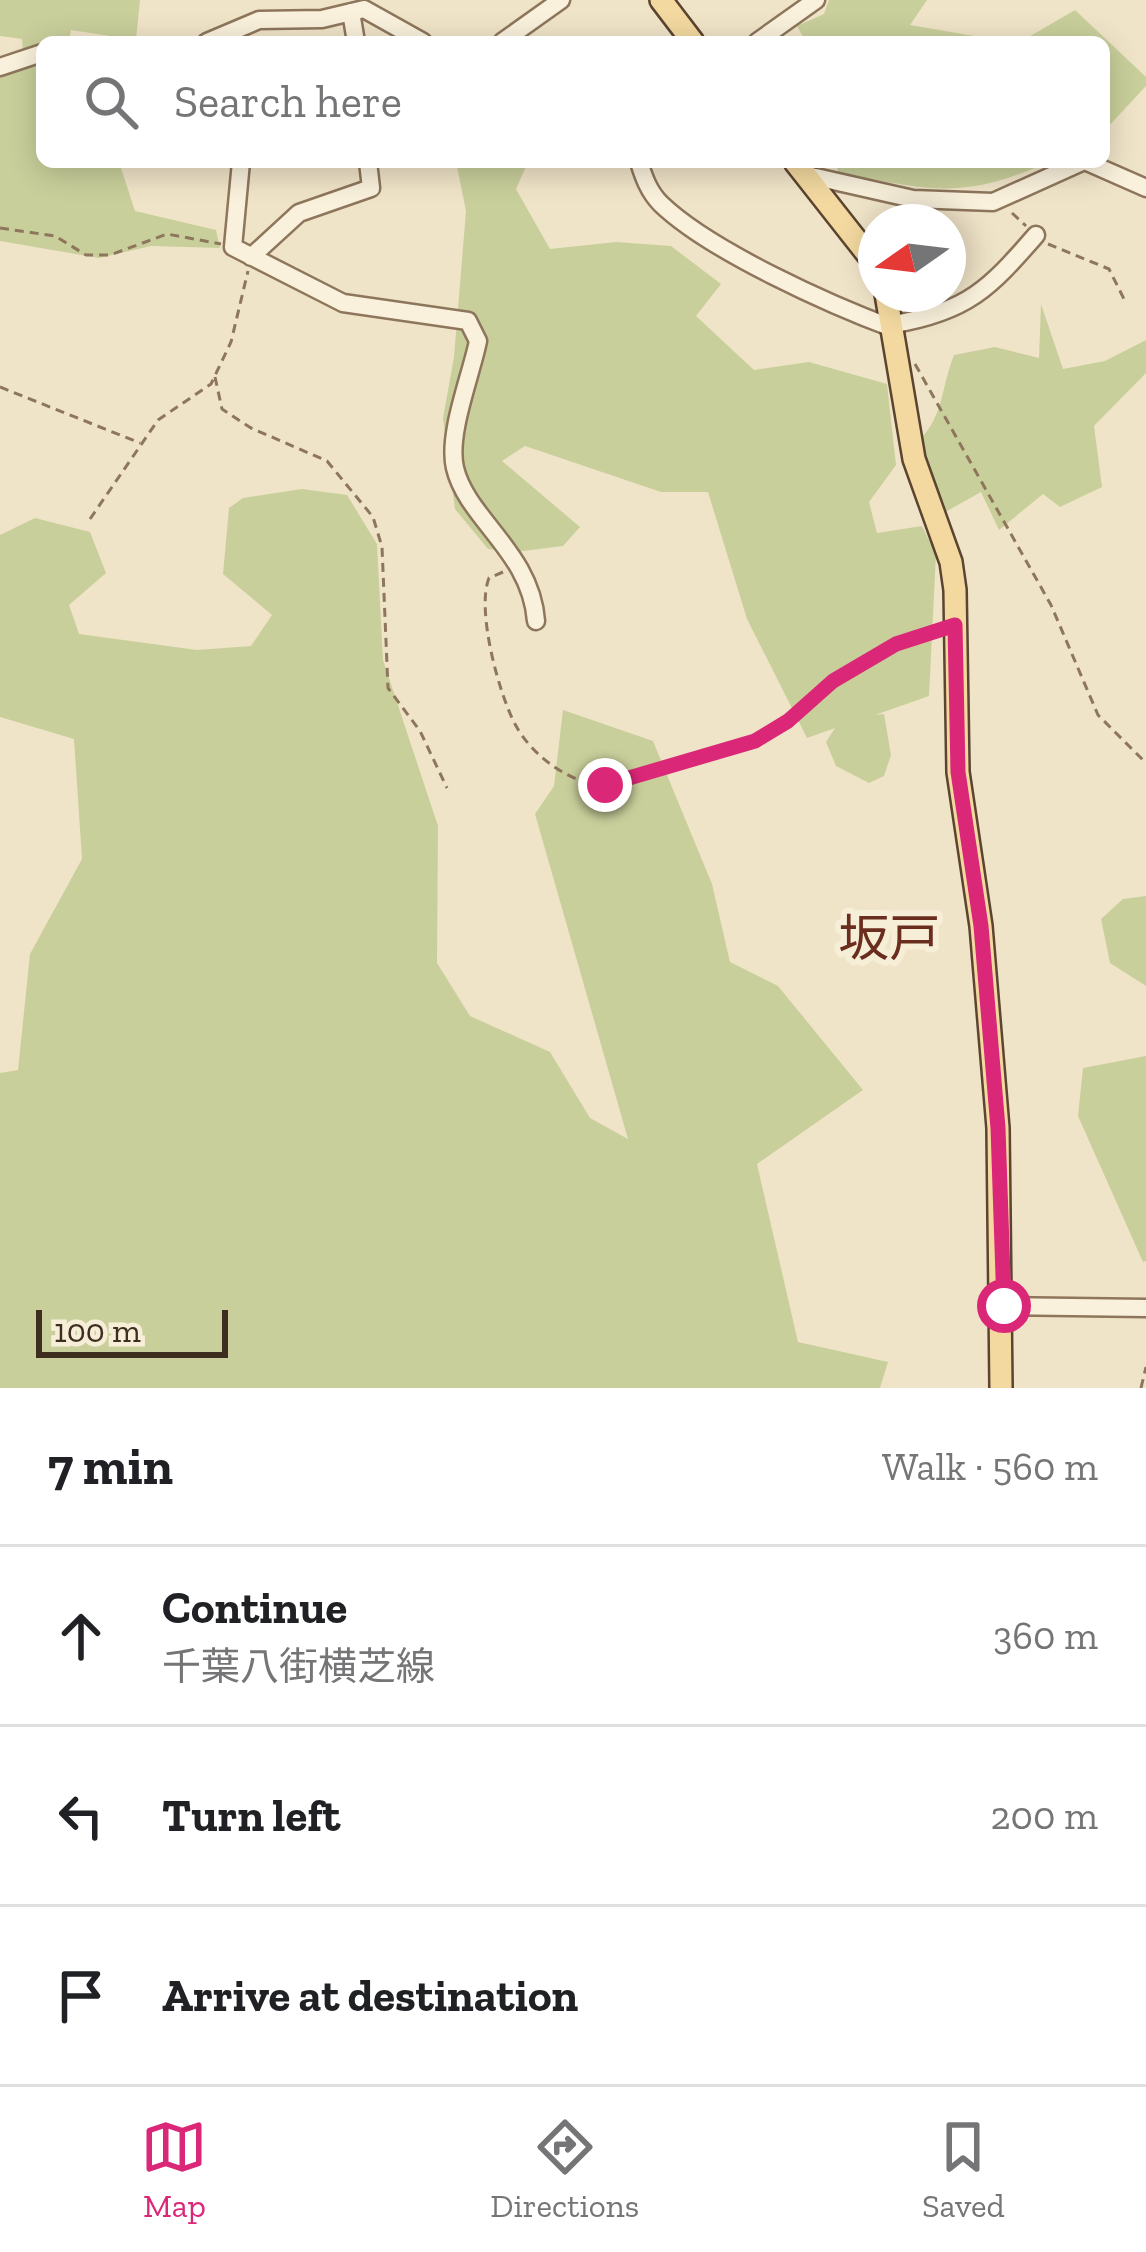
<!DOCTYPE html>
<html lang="en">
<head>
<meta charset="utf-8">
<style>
	:root { --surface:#fff; --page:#f6f6f6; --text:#202124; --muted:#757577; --line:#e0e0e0; --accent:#db2777 }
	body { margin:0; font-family:"Zilla Slab","Noto Sans JP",serif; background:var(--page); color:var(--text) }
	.compass { position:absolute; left:858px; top:204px; width:108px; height:108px; border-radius:50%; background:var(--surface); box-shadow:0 6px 30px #0003; rotate:256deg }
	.scale { position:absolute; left:36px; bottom:30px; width:192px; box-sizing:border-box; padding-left:12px; border:6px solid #3d2e20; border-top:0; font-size:33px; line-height:42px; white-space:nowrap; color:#3d2e20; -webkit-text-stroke:9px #f7eed8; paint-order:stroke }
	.stop { position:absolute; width:36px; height:36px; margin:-27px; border:9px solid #db2777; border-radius:50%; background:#fff }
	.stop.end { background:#db2777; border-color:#fff; box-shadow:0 3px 12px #0008 }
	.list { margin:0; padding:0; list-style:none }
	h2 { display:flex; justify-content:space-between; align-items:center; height:156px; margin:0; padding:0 48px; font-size:51px }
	h2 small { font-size:39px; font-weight:400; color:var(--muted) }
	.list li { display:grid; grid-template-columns:78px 1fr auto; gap:36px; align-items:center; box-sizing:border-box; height:180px; padding:0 48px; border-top:3px solid var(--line) }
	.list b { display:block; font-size:45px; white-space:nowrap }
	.list p { margin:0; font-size:39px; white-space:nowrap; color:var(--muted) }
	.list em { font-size:39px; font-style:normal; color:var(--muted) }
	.icon { flex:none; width:66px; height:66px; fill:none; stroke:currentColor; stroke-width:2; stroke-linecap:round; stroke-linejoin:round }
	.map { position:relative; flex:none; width:1146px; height:1388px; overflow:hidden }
	.search { position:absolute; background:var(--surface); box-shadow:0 6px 30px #0003; left:36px; right:36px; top:36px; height:132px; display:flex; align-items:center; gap:30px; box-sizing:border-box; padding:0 42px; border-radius:18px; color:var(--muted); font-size:45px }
	.sheet { height:696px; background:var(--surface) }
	nav { display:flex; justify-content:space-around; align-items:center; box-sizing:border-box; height:168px; border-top:3px solid var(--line); background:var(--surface); font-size:33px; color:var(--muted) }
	nav a { display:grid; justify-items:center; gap:6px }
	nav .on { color:var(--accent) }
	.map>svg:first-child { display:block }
	.green { fill:#c9cf9b }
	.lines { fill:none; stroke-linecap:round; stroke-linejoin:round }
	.minor-casing { stroke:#8d765c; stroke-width:21 }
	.major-casing { stroke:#5b4430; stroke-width:26 }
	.path { stroke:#8d765c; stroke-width:3; stroke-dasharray:9 6; stroke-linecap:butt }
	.minor { stroke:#faf1dc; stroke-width:16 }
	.major { stroke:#f3d9a0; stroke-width:21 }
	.route { stroke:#db2777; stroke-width:15 }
	.labels { text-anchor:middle; stroke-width:12; stroke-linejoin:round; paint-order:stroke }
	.quarter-label { font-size:51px; fill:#6b2e1e; stroke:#f7eed8 }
</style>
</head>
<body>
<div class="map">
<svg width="1146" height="1388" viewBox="0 0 1146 1388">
	<rect width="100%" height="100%" fill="#f0e4c8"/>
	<!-- green -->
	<path class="green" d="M0,0h140l-4,40 -65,-10 -2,12h-27v120h77l16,49 81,19 4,18 -69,-2 -52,12 -99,-17v-167l24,-11 -2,-24 -22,-3z
		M829,0h98l-17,25 99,17h-203l-9,-16 27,-12z
		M1075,10l71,67v9l-42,45v-89h-84z
		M456,162h72l-12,27 34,60 66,-7 55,4 50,38 -25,32 58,54 55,-8 78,22 9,81 -27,37 8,31 45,-7 14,28 -7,142 -54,19 9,-1 7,41 -7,21 -15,7 -33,-17 -10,-24 9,-14 -28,10 -60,-119 -39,-127h-47l-136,-46 -23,15 78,66 -17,19 -48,6 -27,-3 -33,-40 -12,-91 11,-61 12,-146z
		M836,162h212c-84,39 -122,28 -210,10z
		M1041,304l22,65 42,-8 41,-21v33l-52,53 8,61 -42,20 -17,-13 -44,36 -18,-38 -41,23 -22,-74c26,-24 23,-54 36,-86l41,-8 44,11z
		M302,489l45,6 30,49 6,116 55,166 -1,137 33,53 80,36 40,66 38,21 -93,-325 19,-28 9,-76 90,31 59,143 18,78 48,24 85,104 -106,74 41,178 90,20 -8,26h-880v-315l18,-3 12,-116 52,-95 -8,-120 -74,-22v-182l35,-17 55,14 16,41 -37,32 10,29 118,16 54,-4 21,-31 -49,-41 6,-66 14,-10z
		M1146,896v90l-36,-23 -9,-44 22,-20z
		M1146,1056v205l-3,1 -65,-146 5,-48z"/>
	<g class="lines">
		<!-- minor casing -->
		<g class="minor-casing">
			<path id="minor" d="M351,12l5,30
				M207,42l52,-22 63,-1 42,-10 59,33
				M502,42l59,-42
				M757,42l59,-42
				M0,67l42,-14
				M241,162l-8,85 110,56 125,18 10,20c-7,35 -31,93 -23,127 12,51 76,84 81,153
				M639,162c5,16 10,30 22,42 49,47 169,101 234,125
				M1087,162l59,26
				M807,175l106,24 80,3 89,-40
				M251,257l48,-44 72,-25 -3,-26
				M894,324c73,-12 96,-36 142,-89
				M1003,1306l143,2"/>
		</g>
		<!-- major casing -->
		<g class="major-casing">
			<path id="major" d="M661,0l32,42
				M795,162l81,103
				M886,294l28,165 37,103 4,28 3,182 23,154 17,202 3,260"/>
		</g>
		<!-- path -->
		<path class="path" d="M1012,213l14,13
			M0,228l55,8 31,19h24l57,-21 54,10
			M1048,244l61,25 15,30
			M915,364l136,241 47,110 48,48
			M215,377l7,32 29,19 76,33 46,56 9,30 6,141 32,43 27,57
			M0,387l140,56
			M90,519l68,-99 53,-36 20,-42 17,-71
			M503,572l-14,6c-13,32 10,116 26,146 16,31 56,61 90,61l150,-44 78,-60 63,-37 40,-13
			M1141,1388l5,-21"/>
		<!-- minor -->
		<use href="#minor" class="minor"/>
		<!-- major -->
		<use href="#major" class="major"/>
	</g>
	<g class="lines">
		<!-- route -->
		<path class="route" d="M605,785l150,-44 33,-20 45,-40 63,-37 59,-19 3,147 23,154 17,202 6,178"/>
	</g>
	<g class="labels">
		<!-- quarter labels -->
		<g class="quarter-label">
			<text x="889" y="956">坂戸</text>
		</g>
	</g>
</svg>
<svg class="compass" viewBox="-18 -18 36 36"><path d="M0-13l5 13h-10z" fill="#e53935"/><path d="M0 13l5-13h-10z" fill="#757577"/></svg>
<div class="scale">100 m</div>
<div class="stop" style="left:1004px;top:1306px"></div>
<div class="stop end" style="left:605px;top:785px"></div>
<div class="search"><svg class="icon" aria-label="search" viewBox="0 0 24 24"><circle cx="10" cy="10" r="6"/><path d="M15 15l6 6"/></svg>Search here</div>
</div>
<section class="sheet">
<h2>7 min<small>Walk · 560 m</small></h2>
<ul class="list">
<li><svg class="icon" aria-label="ahead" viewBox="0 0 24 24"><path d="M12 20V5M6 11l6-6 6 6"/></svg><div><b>Continue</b><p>千葉八街横芝線</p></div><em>360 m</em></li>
<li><svg class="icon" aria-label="left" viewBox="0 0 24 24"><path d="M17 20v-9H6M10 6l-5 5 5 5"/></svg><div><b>Turn left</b></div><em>200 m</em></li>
<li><svg class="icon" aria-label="arrive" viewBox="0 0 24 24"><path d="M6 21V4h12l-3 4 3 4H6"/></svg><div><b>Arrive at destination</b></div></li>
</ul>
</section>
<nav>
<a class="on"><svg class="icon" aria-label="map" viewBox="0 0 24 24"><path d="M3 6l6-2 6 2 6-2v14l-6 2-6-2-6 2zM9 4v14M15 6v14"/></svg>Map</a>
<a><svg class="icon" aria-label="directions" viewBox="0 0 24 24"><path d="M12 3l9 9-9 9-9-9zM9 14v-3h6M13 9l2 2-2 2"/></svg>Directions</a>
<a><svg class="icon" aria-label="saved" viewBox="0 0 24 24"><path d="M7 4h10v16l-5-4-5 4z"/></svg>Saved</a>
</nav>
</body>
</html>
